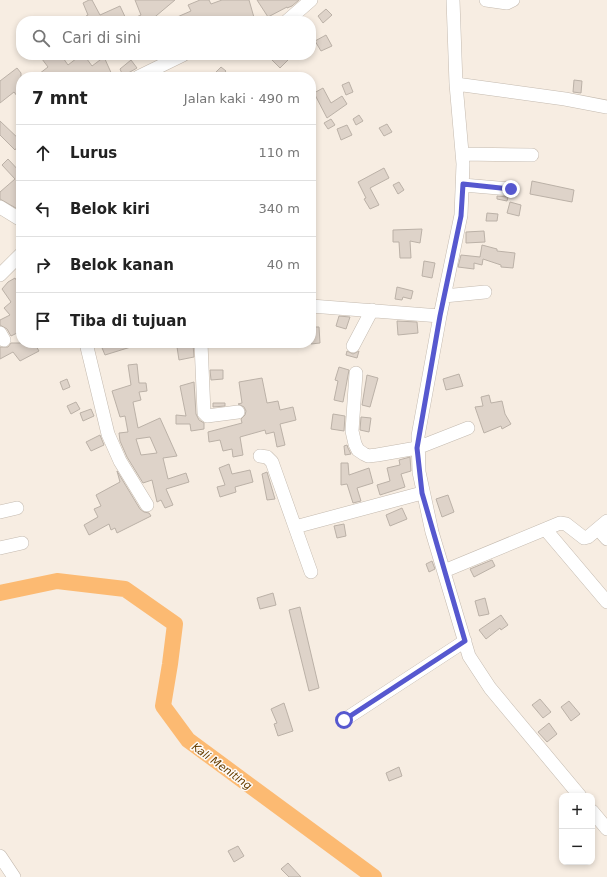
<!DOCTYPE html>
<html lang="id">
<head>
<meta charset="utf-8">
<style>
	:root { --surface:#fff; --page:#f2f2f2; --text:#222; --muted:#767676; --line:#e0e0e0 }
	body { margin:0; font-family:"DejaVu Sans",sans-serif; background:var(--page); color:var(--text) }
	.controls { position:absolute; right:12px; bottom:12px; display:grid; overflow:hidden; border-radius:8px; box-shadow:0 2px 6px #0003 }
	.controls button { width:36px; height:36px; display:grid; place-items:center; padding:0; border:0; border-bottom:1px solid var(--line); background:var(--surface); color:var(--text); font:20px sans-serif }
	.stop { position:absolute; width:12px; height:12px; margin:-9px; border:3px solid #5658cf; border-radius:50%; background:#fff }
	.stop.end { background:#5658cf; border-color:#fff; box-shadow:0 1px 4px #0008 }
	.list { margin:0; padding:0; list-style:none }
	h2 { display:flex; justify-content:space-between; align-items:center; height:52px; margin:0; padding:0 16px; font-size:17px }
	h2 small { font-size:13px; font-weight:400; color:var(--muted) }
	.list li { display:grid; grid-template-columns:26px 1fr auto; gap:12px; align-items:center; box-sizing:border-box; height:56px; padding:0 16px; border-top:1px solid var(--line) }
	.list b { display:block; font-size:15px; white-space:nowrap }
	.list em { font-size:13px; font-style:normal; color:var(--muted) }
	.icon { flex:none; width:22px; height:22px; fill:none; stroke:currentColor; stroke-width:2; stroke-linecap:round; stroke-linejoin:round }
	.map { position:relative; flex:none; width:607px; height:877px; overflow:hidden }
	.search { position:absolute; background:var(--surface); box-shadow:0 2px 6px #0003; left:16px; top:16px; width:300px; height:44px; display:flex; align-items:center; gap:10px; box-sizing:border-box; padding:0 14px; border-radius:16px; color:var(--muted); font-size:15px }
	.panel { position:absolute; background:var(--surface); box-shadow:0 2px 6px #0003; left:16px; top:72px; width:300px; height:276px; border-radius:16px }
	.map>svg:first-child { display:block }
	.lines { fill:none; stroke-linecap:round; stroke-linejoin:round }
	.river { stroke:#fcba72; stroke-width:16 }
	.building { fill:#ded3c9; stroke:#bbb1a7; fill-rule:evenodd }
	.minor-casing { stroke:#c4baaf; stroke-width:14 }
	.minor { stroke:#fff; stroke-width:13 }
	.route { stroke:#5658cf; stroke-width:5 }
	.labels { text-anchor:middle; stroke-width:3; stroke-linejoin:round; paint-order:stroke }
	.water-label { font-size:11px; font-style:italic; fill:#694003; stroke:#fefbf9 }
</style>
</head>
<body>
<div class="map">
<svg width="607" height="877" viewBox="0 0 607 877">
	<rect width="100%" height="100%" fill="#f7ede2"/>
	<g class="lines">
		<!-- river -->
		<path class="river" d="M0,593l57,-12 68,8 50,35 -5,40 -7,42 25,34 186,137"/>
	</g>
	<!-- building -->
	<path class="building" d="M89,0h3l8,15 20,-9 7,15 14,-6 -6,-15h40l-25,21h-48l-2,-4 -11,4 -3,-5 2,-1 -5,-12z
		M200,0h9l2,4 11,-4h27l6,21h-87l23,-10 -3,-6z
		M257,0h42l-7,6 -5,2v-1l-19,10z
		M326,9l6,6 -9,8 -5,-7z
		M326,35l6,11 -11,5 -6,-10z
		M39,55h22l7,10 13,-10h3l8,11 12,-9 9,20h-78l13,-10z
		M275,55h10l4,4 -9,9 -9,-9z
		M131,60l6,8 -14,8 -3,-7z
		M221,67l5,4 -5,6 -5,-5z
		M17,68l4,5v28l-7,-9 -14,11v-22z
		M574,80l8,1 -1,12 -8,-1z
		M349,82l4,10 -7,3 -4,-10z
		M323,88l8,15 11,-7 5,8 -20,14 -13,-25z
		M359,115l4,6 -7,4 -3,-6z
		M331,119l4,6 -7,4 -4,-6z
		M0,121l21,20 -6,9 -15,-15z
		M387,124l5,8 -8,4 -5,-8z
		M347,125l5,10 -11,5 -4,-11z
		M8,159l13,14v38l-21,-12v-7l15,-13 -13,-14z
		M384,168l5,10 -19,10 9,17 -9,4 -6,-10 2,-1 -8,-16z
		M532,181l42,9 -2,12 -42,-8z
		M399,182l5,8 -6,4 -5,-9z
		M497,196l11,1 -1,4 -10,-2z
		M510,202l11,3 -2,11 -12,-3z
		M487,213l11,1 -1,7h-11z
		M422,229l-2,14 -10,-2 1,17h-11l-1,-16h-6v-12z
		M484,231l1,11 -19,1v-11z
		M482,245l15,4v2l18,2 -2,15 -12,-1v-2l-18,-6 -1,6 -8,-2v6l-16,-2 3,-12 19,2z
		M424,261l11,2 -3,15 -10,-2z
		M15,278l6,10v31l-4,2 4,10 -10,5 -4,-7 -7,-4v-5l10,-5 -6,-7 7,-6 -9,-13 6,-7z
		M397,287l16,4 -2,8 -8,-2 -1,3 -7,-1z
		M339,316l11,1 -4,12 -10,-3z
		M397,321l20,1 1,11 -20,2z
		M311,327h8l1,16 -9,1z
		M11,343h23l5,8 -19,10 -7,-9 -13,7v-12h8z
		M100,343h33l1,3 -29,9z
		M193,344l1,13 -15,3 -2,-13z
		M347,351l6,3 6,-3 -2,7 -11,-3z
		M137,364l2,19h7l1,8 -8,1 2,8 -8,2 5,26 22,-10 17,38 -14,2 5,21 18,-6 3,9 -23,7 7,16 -8,3 -4,-8 -4,2 -5,-22 -9,3 -16,-26 -7,-16 -1,-8 9,-1 -3,-16 -5,1 -8,-26 19,-6 -3,-20zM150,437l7,16 -16,2 -5,-16z
		M339,367l10,3 -6,32 -9,-2 4,-19 -3,-1z
		M210,370h13v9l-12,1z
		M459,374l4,12 -17,4 -3,-11z
		M367,375l11,3 -8,29 -8,-2z
		M262,378l5,25 11,-2 2,9 13,-3 3,13 -16,4 5,21 -8,2 -3,-15 -8,2 -1,-4 -25,7 3,18 -10,2 -1,-8 -9,2 -3,-11 -11,2 -1,-10 34,-9 -1,-4 4,-4 1,-4 -2,-4 -6,-3 4,-1 -3,-21z
		M67,379l3,8 -7,3 -3,-8z
		M194,382l2,32 3,6 5,3v6l-13,2 -1,-7h-14v-9l10,1 -6,-30z
		M489,395l2,8 11,-2 3,13 6,10 -9,5 -1,-3 -17,7 -9,-26 8,-1 -2,-9z
		M76,402l4,7 -9,5 -4,-8z
		M213,403h12v3l-12,1z
		M91,409l3,7 -11,5 -3,-8z
		M333,414l12,2 -1,15 -13,-2z
		M361,417l10,1 -2,14 -9,-2z
		M100,435l4,10 -13,6 -5,-9z
		M347,445l1,3 3,6 -6,1 -1,-9z
		M410,457l1,14 -10,3 4,13 -25,8 -3,-10 13,-4 -3,-13 13,-3 -1,-5z
		M341,463h7l1,12 20,-7 4,15 -16,5 4,13 -8,2 -6,-19 -6,1z
		M229,464l3,10 18,-4 3,12 -18,5 1,5 -16,5 -3,-10 8,-2 -6,-17z
		M117,471l23,38 4,3 5,1 2,3 -34,17 -2,-5 -4,2 -2,-6 -20,11 -5,-10 14,-8 -4,-8 7,-3 -5,-11 24,-13z
		M267,472l8,27 -8,1 -5,-26z
		M448,495l6,17 -12,5 -6,-18z
		M402,508l5,11 -17,7 -4,-11z
		M344,524l2,12 -9,2 -3,-12z
		M492,560l3,6 -21,11 -4,-8z
		M432,561l3,8 -6,3 -3,-8z
		M273,593l3,12 -16,4 -3,-11z
		M485,598l4,16 -10,2 -4,-15z
		M300,607l19,81 -10,3 -20,-81z
		M501,615l7,10 -7,5 -1,-2 -14,11 -7,-9z
		M540,699l11,13 -8,6 -11,-13z
		M569,701l11,13 -9,7 -10,-14z
		M284,703l9,28 -15,5 -4,-12 3,-1 -6,-14z
		M549,723l8,11 -10,8 -9,-10z
		M399,767l3,9 -13,5 -3,-8z
		M238,846l6,10 -10,6 -6,-11z
		M288,863l13,14h-12l-8,-8z"/>
	<g class="lines">
		<!-- minor casing -->
		<g class="minor-casing">
			<path id="minor" d="M453,0l3,84 7,80 -2,51 -21,101 -22,120 1,36 13,60 37,124 21,32 90,108
				M486,0l21,3 6,-3
				M287,21l24,-21
				M138,77l45,-22
				M456,84l109,15 42,8
				M462,154l70,1
				M463,185l48,4
				M0,207l21,13
				M0,275l21,-21
				M444,296l41,-4
				M311,306l129,10
				M0,333l4,7
				M86,343l22,91 12,27 27,44
				M201,343l3,70 3,3 31,-4
				M353,346l19,-36
				M356,373l-4,58 3,13 3,6 6,4 4,2 9,-1 40,-7 51,-20
				M260,456l7,1 5,5 23,65
				M0,512l17,-4
				M598,529l9,10
				M546,530l61,72
				M0,548l22,-5
				M444,571l116,-48 6,1 18,14 4,-1 19,-16
				M311,572l-16,-45 127,-34
				M344,720l121,-79
				M592,811l15,18
				M0,856l14,21"/>
		</g>
		<!-- minor -->
		<use href="#minor" class="minor"/>
	</g>
	<g class="lines">
		<!-- route -->
		<path class="route" d="M344,720l121,-79 -43,-148 -5,-45 23,-132 21,-100 2,-32 48,5"/>
	</g>
	<g class="labels">
		<!-- water labels -->
		<g class="water-label">
			<text transform="translate(222 766) rotate(36)" y="4">Kali Meniting</text>
		</g>
	</g>
</svg>
<div class="controls">
<button>+</button>
<button>−</button>
</div>
<div class="stop" style="left:344px;top:720px"></div>
<div class="stop end" style="left:511px;top:189px"></div>
<div class="search"><svg class="icon" aria-label="search" viewBox="0 0 24 24"><circle cx="10" cy="10" r="6"/><path d="M15 15l6 6"/></svg>Cari di sini</div>
<section class="panel">
<h2>7 mnt<small>Jalan kaki · 490 m</small></h2>
<ul class="list">
<li><svg class="icon" aria-label="ahead" viewBox="0 0 24 24"><path d="M12 20V5M6 11l6-6 6 6"/></svg><div><b>Lurus</b></div><em>110 m</em></li>
<li><svg class="icon" aria-label="left" viewBox="0 0 24 24"><path d="M17 20v-9H6M10 6l-5 5 5 5"/></svg><div><b>Belok kiri</b></div><em>340 m</em></li>
<li><svg class="icon" aria-label="right" viewBox="0 0 24 24"><path d="M7 20v-9h11M14 6l5 5-5 5"/></svg><div><b>Belok kanan</b></div><em>40 m</em></li>
<li><svg class="icon" aria-label="arrive" viewBox="0 0 24 24"><path d="M6 21V4h12l-3 4 3 4H6"/></svg><div><b>Tiba di tujuan</b></div></li>
</ul>
</section>
</div>
</body>
</html>
